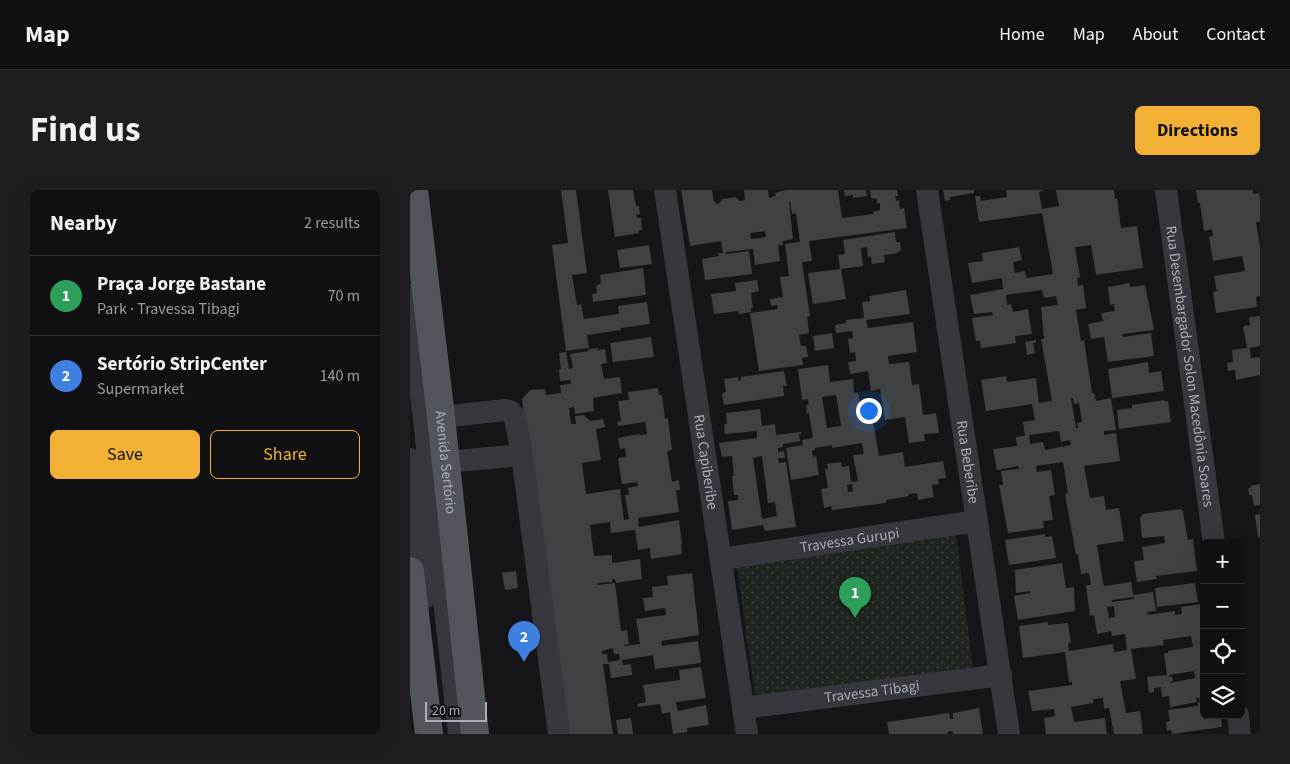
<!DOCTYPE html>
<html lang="en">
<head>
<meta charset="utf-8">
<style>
	:root { --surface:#101012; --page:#1e1e20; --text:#f1f3f6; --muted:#9c9d9f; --line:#303032; --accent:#f2b134 }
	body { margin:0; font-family:"Source Sans 3",sans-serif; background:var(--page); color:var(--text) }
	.controls { position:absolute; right:15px; bottom:15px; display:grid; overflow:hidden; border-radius:8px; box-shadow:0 5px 20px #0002 }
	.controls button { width:45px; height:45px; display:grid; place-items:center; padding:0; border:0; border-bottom:1px solid var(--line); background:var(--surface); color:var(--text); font:25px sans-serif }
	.scale { position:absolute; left:15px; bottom:12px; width:62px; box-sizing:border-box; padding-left:5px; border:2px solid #a8adb8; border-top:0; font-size:14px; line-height:18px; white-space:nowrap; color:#a8adb8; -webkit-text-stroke:4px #111113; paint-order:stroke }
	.you { position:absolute; left:458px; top:220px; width:18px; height:18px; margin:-12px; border:4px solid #fff; border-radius:50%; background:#1a73e8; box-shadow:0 0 0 8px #1a73e833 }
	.badge { display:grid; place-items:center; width:32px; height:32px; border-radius:50%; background:var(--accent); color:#fff; font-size:16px; font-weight:700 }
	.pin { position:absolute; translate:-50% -41px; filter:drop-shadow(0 1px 2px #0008) }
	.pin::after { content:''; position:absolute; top:26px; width:18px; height:15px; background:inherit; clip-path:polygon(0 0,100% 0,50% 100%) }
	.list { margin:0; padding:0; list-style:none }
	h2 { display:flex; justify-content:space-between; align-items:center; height:65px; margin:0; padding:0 20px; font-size:21px }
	h2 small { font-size:16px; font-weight:400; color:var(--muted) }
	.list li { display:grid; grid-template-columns:32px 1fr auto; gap:15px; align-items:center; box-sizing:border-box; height:80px; padding:0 20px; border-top:1px solid var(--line) }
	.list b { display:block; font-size:19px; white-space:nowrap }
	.list p { margin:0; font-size:16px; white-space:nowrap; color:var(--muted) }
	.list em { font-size:16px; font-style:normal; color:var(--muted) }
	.actions { display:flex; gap:10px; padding:15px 20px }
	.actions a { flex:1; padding:11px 0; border:1px solid var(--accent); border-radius:8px; text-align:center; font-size:18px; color:var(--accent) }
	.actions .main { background:var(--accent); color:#111 }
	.icon { flex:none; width:28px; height:28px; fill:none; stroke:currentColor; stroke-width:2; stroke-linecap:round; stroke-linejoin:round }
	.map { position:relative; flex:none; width:850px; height:544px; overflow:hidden; border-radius:8px }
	header { display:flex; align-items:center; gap:30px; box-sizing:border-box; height:70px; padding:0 25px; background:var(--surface); border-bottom:1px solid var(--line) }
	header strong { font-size:24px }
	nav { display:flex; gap:28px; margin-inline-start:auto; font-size:18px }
	.intro { display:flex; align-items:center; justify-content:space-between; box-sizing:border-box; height:120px; padding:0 30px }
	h1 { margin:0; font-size:35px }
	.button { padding:12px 22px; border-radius:8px; background:var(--accent); color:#111; font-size:18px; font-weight:700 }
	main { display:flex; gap:30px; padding:0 30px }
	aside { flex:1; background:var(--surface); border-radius:8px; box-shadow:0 5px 20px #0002 }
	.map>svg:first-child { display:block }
	.park { fill:url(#park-dots) }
	.building { fill:#404145; fill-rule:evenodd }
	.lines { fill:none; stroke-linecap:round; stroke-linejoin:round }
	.minor { stroke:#37383d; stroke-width:22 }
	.major { stroke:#53555c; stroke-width:28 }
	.labels { text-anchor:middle; stroke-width:4.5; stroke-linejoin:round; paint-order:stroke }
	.street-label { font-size:15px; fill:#a8adb8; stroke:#111113 }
</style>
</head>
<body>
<header>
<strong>Map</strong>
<nav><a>Home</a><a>Map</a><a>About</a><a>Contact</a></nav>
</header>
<div class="intro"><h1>Find us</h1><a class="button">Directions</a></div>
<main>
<aside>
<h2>Nearby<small>2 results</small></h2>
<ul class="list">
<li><span class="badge" style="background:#2e9e5b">1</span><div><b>Praça Jorge Bastane</b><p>Park · Travessa Tibagi</p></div><em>70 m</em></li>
<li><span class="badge" style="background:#3f7fe0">2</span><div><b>Sertório StripCenter</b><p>Supermarket</p></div><em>140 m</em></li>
</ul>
<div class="actions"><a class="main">Save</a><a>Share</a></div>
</aside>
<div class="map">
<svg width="850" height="544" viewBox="0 0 850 544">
	<defs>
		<pattern id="park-dots" width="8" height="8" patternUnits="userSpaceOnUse" patternTransform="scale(1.25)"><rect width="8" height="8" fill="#1e261f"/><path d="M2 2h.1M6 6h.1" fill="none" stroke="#3c433d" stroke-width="1.8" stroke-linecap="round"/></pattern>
	</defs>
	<rect width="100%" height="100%" fill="#161618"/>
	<!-- park -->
	<path class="park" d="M546,345l17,134 -218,27 -18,-129z"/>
	<!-- building -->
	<path class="building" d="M151,0h15l11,83 -15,2 5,30 4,-1 3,15 35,-5 -1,-8 29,-4 3,22 -29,4v2l-34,5 2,13 -23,3 -14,-106 16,-2z
		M198,0h25l3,16h3l1,8 -4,1 1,3h4l1,12h-3v3l-24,4z
		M271,0h31l2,12 1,-1 1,3 4,-1 2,-4 14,-2 3,4 6,-1 -1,-10h24l1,8 7,-2 -1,-3 11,-3h52l4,28 32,-4 -1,-2 7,-2v-7h-3v-4l-6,-1 -1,-8h27l1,6h-3l1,5 3,-1 1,9 4,-1 3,20 -98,13 3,20 -10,1 8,54 -3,1 2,16 -10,2 2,11h5l2,11 -6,1 1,7 -44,6 -9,-58 28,-4 -1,-4 -6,1 -1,-7 13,-2 -3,-20 9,-1 -4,-32 15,-2 -4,-29 -4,1 -2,-12h-1l4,37 -10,2v4h-5l2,16 -25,4 -2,-16 -27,3 1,2 22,-3 3,23 -47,6 -3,-21 17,-3 -1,-3h5l-2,-12 -31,5zM355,41l1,6 -15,2 -1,-6z
		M434,0h22l1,6 -14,2v-3l-8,1z
		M533,0h31v3l-24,4v3l-5,1z
		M596,0h38l-5,2 3,17 17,-3 -3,-16h58l1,9h2l4,29 16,-2 6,42 -47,7 -5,-30 -16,2 5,30 -3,1 1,8 5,-1 3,23 -10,2 5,31 3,-1 8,53h2l2,8 15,-3 5,32 -12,1v4l12,-2 4,28 -36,5 6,32 14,-2 2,14 13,-2 5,33 -27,4 6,37 1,4 27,-4 2,13 20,-3 3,19 -9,1 1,3 27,-4v4l7,-1 -1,-7 21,-3 2,16v95h17l1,12 -50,7 -1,-4 -4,1 -1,-9 4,-1 -2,-11 30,-4v-4h2l-1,-4h-3l1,4 -27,5 -1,-11 -7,1 -1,-10 -7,1v4l-5,1 -2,-16 20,-2 -3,-22h4v-2l25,-4 -2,-11 -28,4 1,5 -33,4 5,30 -16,2 6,32 14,-2 3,23h-29l-5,-26 -5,1 -1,-11 -10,1v4l-22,4 3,15 31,-4 2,16h-61l-2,-16 11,-2 -1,-7 -22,2 -4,-20 44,-6v-3h-3l-4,-30 -42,6 -4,-32 29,-4v3l20,-2 3,20h-3l1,8 44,-7 1,8 13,-2 -2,-16 -13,2 -1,-5 -14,3 -3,-19 -4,1 -4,-31h5l-2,-12 -8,1 -3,-20 -2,1 -11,-61 3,-1 -5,-31 -27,4 1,6 14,-2 4,25 -6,1 4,24 -10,1 1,7 -36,5 -9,-48h4l-2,-14 18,-2 -1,-3 -21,4 -4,-21 24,-3 -1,-9 9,-1 -2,-14 12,-2 -3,-16 -46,7 -5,-31 25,-4 1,6 29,-4 3,25 13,-2 -11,-62h3l-3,-32 17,-2 -2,-9 -12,2 -2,-8 -36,5 1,10 4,-1 2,8 15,-3 4,25 -17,2 1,7 -35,5 -1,-7h-4l-4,-23 21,-3 -1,-3 -18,2 -4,-19 33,-6 -1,-11 -30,5 -4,-20 15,-2 -1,-8 37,-6 3,13 -9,2 2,11 10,-2 1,7 27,-4 -11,-61 -63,9 -4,-26h5l1,5 26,-4zM661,208h2l1,6 5,-1 3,19 -5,1 1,5h-2zM649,241l2,11 9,-2 1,5 -26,5 -2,-8 -13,2 -1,-9zM724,407v2l-22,3v-2zM704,416l1,11 -6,1 -2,-11zM784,481l1,7 -25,5v-1l3,-1 -1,-5 -3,1v-2z
		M786,0h57v4l7,-1v29h-4l4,25v49l-4,1 1,10 -41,6 -3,-21 4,-1 -3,-15 31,-5 -3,-15 -29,5 -4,-24 4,-1 -1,-7 -8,2 -4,-28h-2z
		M485,42l1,10h4l1,9h-4l1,2 -14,2 1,7 -13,2 -1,-7h-3l-1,-10 -6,1 2,18 -22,3 5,30 -33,5 -5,-31 32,-4 -2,-14 7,-1 -2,-14z
		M239,55l3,19 -32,4 -3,-18z
		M233,78l3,27 -53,7 -1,-8 5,-1 -1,-7 5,-3 -1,-8z
		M347,90l2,11 -8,2 2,15h-2v4l-12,2 -1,-3 -24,3 -3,-20 25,-3 -1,-8z
		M719,93l1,4 15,-2 9,45 -32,4 1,3 28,-4 3,23 -46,6 -4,-25 -13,2 -3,-15 15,-3 -2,-8 14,-2 -1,-7 -4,1 -2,-18z
		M496,100l4,24 -44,6 2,8 45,-6 4,30 -29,4 1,8 20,-2 3,23 7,-1 4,31 13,-2 3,20 -15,1 1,7 -16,2 -4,-26 -20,3 -5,-31 -9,2 -3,-20 -18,3 -2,-12 8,-1 -1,-9 -5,1 -2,-14 5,-1 -1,-7 -16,2 -1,-8 11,-2v-3l18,-2 -2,-16 8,-1 -1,-5z
		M850,126v30l-10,2 1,10 8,-1 1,2v16l-24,5 -1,-10 -7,1 -1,-8 6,-1 -1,-12 15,-2 -4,-22 7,-1 -1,-8z
		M422,143l2,15 -19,3 -2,-15z
		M241,147l3,20 -41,5 -3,-19z
		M626,150v3h-3l2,10 -8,2 -2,-13z
		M188,158v2l7,-1 2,14 -6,1 3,15 16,-2 2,16 -29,5 1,13 -19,3 -1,-7 -5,1 2,16h5l-1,-8 9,-1 6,6 13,-2 2,8 -9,2 5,31 -19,3 4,31 34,-5 4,31 5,-1 -4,-24h4l-1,-7 10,-2 -1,-4 -15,2 -4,-26 8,-1 -1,-9 -5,1 -2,-11 21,-4 1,1 7,-1 -2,-12 -27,4 -1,-4 4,-1 -3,-20 11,-1 -1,-8 30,-4 1,7h3l3,24 3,-1 4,32 -5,1 5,31 7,-2 1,10h-4l3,22 -41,6 1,9 40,-7 3,24h-1l1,10 -31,5 -1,-11 -12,2 -3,-20 -24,3 -1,-11 -20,3 4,31 18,-1v8l28,-4 2,20 -26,4 -1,-4h-3v3l-14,1v2l17,-2 6,48 6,-1 2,14 -5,1v1l16,-2 -4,-25 30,-4 -1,-7 -20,3 -2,-13 10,-1 -1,-10 16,-2 -1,-9 25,-3 7,62 -38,6 1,5 36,-5 3,22 -46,6 -2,-14 -31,5 1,5 8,-1 1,11 -21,3 -2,-14h-6l10,70h-53l-42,-320 5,-6 -1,-9 8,-9 15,-1 1,6 15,-2 -1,-8 11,-1 -1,-4 -10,1 -1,-11 2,-1 -2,-16 7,-1 3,17 4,-1 -3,-14 19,-3 -1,-2zM203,458l1,6h5l1,6 -12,2 -1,-8h-5v-3z
		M738,172l1,11 12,-2 3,20 -52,7 -4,-29z
		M418,175l2,17 23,-3 1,14 4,-1 2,15 4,-1 2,17 7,-1 6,34 24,-4 2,15 38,-6 3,17 -8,1 1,5 -7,1 2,12 -16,3 -1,-7 -9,1 1,2 -23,4v3l-54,7 -1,-4 -7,2 -3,-19 7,-1 -3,-19h3l-1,-5 14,-2 1,5 7,-1 2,16 7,-1 -5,-26 11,-1 -2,-11 -30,5v-3l-17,3v2l-3,1 1,6 3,-1 3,19 -28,5 -5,-32 17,-3 -1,-5 11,-2 -4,-25 -2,1 -1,-9h3l-1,-6 -6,1 -4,-31zM426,205l5,31 -14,2 -5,-31zM442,294l1,7 -5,1 -1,-7z
		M374,181l3,15h-4l1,10 -60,9 -2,-12 4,-1 -2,-13 14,-2 1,4 2,-1v-3z
		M755,210v2l3,-1 3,21 -52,7 -2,-19 15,-2v-3z
		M350,219l2,17 13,-2 1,11 25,-3v2h-2l1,7 -17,3v3l-5,1v4l6,-1 1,7h-7l1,5 7,-1 10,65 -31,4 -2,-6 -31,5 -4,-29 10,-1v-5h-4l-2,-19h2l-2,-20 -10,1 -3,-14 38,-5v-7l-32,3 -1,-10h3l-1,-11zM352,266l6,47 7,-1 2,14 -15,3 -9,-61z
		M850,294v21l-6,1 -2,-11h-3l-1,-7h3l-1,-2z
		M771,319l2,3 5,28 5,-1 4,32 -41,5 1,3 -20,3 -3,-21 10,-1 -2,-13 23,-4 -1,-7 -22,2 -2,-20 3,-4z
		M850,324v23h-2l-3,-22z
		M635,344v3l7,-1 4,22 -47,7 -4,-25z
		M652,373l4,25 8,-1 1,24 -57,9 -4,-24 16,-3v-2l-14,2 -1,-23z
		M106,381l2,17 -13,2 -3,-17z
		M785,393l3,19 -41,5 -2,-19z
		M291,477l5,31 -30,4 2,9 28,-6 3,20 -22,3v4l-14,2 -3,-22 -8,2 -2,-10 -22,3 -1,-3 9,-2 -3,-17 37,-5 -1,-10z
		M569,518l4,26h-30l-1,-3 -5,1 1,2h-59l-2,-12 62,-9 1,6h3v-6z
		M221,528l2,16h-15l-2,-14z"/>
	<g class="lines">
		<!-- minor -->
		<g class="minor">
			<path id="s1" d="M255,0l82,544"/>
			<path id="s2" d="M517,0l82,544"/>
			<path id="s3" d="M756,0l48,353"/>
			<path d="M0,105l49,439"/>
			<path d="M31,227l64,-7 5,1 5,7 7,37 37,279"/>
			<path d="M0,269l16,138"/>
			<path d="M36,272l76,-7"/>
			<path id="s4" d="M311,369l256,-38"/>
			<path id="s5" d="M333,518l258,-33"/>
			<path d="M828,525l2,19"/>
		</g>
		<!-- major -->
		<g class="major">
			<path id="s6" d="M4,0l27,227 34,317"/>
			<path d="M0,381l19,163"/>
		</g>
	</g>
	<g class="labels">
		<!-- street labels -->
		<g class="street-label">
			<text dy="5" stroke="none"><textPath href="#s3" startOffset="178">Rua Desembargador Solon Macedônia Soares</textPath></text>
			<text dy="5" stroke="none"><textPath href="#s6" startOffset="274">Avenida Sertório</textPath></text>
			<text dy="5" stroke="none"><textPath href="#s1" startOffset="275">Rua Capiberibe</textPath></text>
			<text dy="5" stroke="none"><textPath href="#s2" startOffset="275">Rua Beberibe</textPath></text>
			<text dy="5" stroke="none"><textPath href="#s4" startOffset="130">Travessa Gurupi</textPath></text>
			<text dy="5" stroke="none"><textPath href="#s5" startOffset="130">Travessa Tibagi</textPath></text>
		</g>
	</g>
</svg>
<div class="controls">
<button>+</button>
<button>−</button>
<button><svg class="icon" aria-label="locate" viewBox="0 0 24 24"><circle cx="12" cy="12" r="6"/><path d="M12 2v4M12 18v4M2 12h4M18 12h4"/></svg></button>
<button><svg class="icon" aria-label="layers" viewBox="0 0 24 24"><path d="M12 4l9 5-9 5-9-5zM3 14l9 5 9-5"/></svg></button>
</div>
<div class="scale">20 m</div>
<div class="you"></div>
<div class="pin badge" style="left:445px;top:428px;background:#2e9e5b">1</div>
<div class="pin badge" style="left:114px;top:472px;background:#3f7fe0">2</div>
</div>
</main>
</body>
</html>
